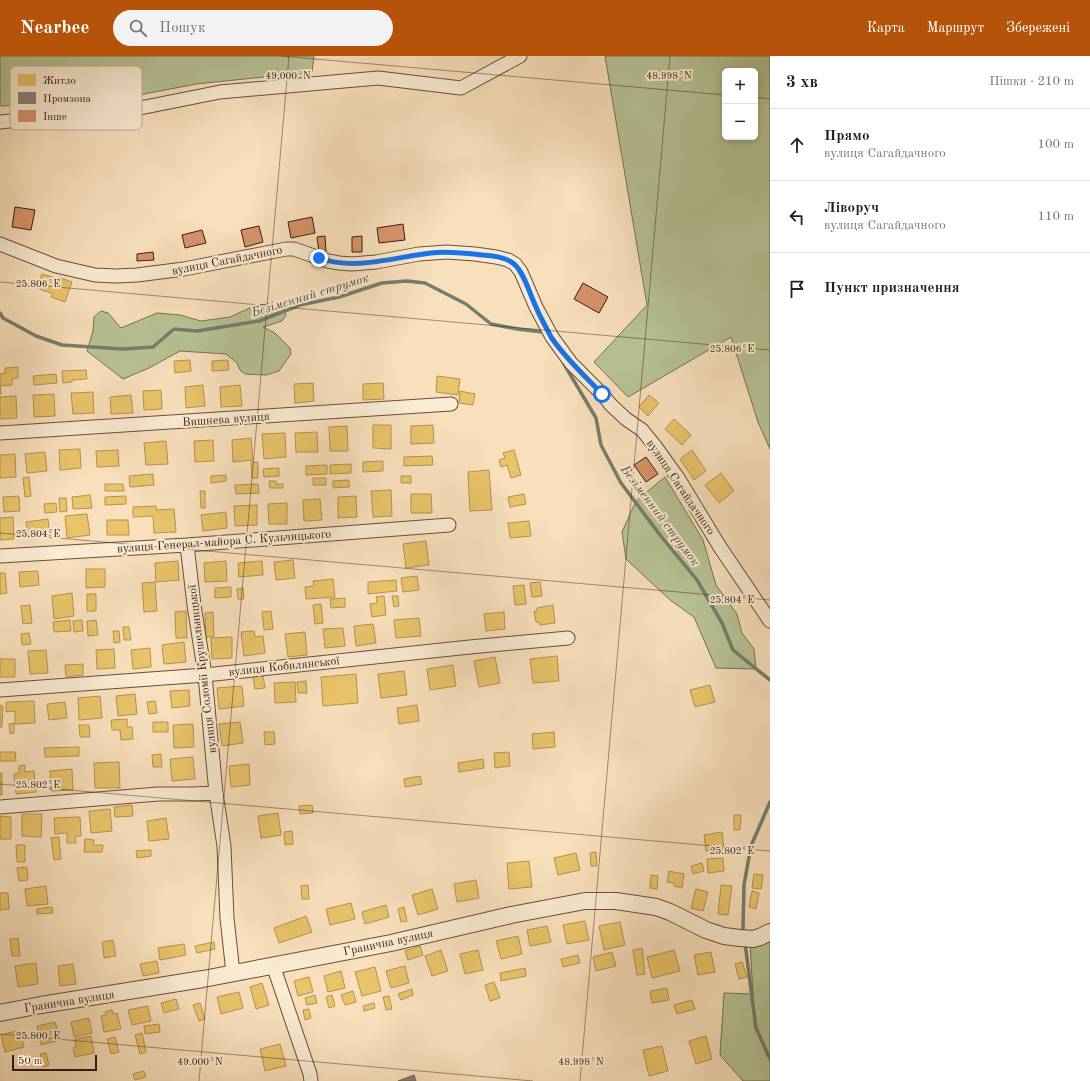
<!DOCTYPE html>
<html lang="uk">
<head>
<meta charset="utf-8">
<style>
	:root { --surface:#fff; --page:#f2f2f2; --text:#222; --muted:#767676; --line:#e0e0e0; --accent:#b45309 }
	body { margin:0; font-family:"Old Standard TT",serif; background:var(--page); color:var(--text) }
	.controls { position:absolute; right:12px; top:12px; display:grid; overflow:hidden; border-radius:6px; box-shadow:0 2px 6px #0003 }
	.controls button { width:36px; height:36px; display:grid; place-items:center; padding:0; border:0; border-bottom:1px solid var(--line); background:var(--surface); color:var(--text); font:20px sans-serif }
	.scale { position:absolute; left:12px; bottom:10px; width:85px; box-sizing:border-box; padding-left:4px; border:2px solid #391c0d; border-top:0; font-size:11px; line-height:14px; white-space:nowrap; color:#391c0d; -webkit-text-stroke:3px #faebd3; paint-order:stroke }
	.stop { position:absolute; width:12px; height:12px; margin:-9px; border:3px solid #1a73e8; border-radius:50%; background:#fff }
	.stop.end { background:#1a73e8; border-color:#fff; box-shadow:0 1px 4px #0008 }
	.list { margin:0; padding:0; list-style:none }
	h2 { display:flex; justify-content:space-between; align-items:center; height:52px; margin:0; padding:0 16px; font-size:17px }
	h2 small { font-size:13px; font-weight:400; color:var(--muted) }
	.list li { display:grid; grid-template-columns:26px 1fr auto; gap:12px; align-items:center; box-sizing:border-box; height:72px; padding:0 16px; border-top:1px solid var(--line) }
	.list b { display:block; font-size:15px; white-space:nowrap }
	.list p { margin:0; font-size:13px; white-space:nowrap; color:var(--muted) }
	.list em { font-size:13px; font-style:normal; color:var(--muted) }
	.icon { flex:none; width:22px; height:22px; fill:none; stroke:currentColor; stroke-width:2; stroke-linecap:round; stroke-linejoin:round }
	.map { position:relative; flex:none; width:770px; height:1025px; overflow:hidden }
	header { display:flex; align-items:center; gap:24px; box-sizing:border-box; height:56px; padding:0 20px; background:var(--accent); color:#fff }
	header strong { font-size:19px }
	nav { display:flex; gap:22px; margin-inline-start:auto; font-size:14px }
	.search { width:280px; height:36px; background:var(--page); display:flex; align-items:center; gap:10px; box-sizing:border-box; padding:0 14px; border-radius:22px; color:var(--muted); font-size:15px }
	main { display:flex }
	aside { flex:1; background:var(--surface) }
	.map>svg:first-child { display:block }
	.green { fill:#b7c396; stroke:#787052; fill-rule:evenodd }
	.homes { fill:#e9c46a; stroke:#b4924e }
	.industry { fill:#8a817c; stroke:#72635b }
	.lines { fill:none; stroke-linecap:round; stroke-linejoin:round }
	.stream { stroke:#757d6f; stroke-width:3.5 }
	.building { fill:#d79369; stroke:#391c0d }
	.minor-casing { stroke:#694d39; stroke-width:15 }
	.tertiary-casing { stroke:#694d39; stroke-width:18 }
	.minor { stroke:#faebd3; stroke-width:13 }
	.tertiary { stroke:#faebd3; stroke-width:16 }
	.route { stroke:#1a73e8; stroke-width:5 }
	.ticks { fill:none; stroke:#391c0d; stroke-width:1; stroke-opacity:0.45 }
	.labels { text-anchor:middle; stroke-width:4; stroke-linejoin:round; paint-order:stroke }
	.street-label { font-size:12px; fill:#391c0d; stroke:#faebd3 }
	.water-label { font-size:13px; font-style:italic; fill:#574c3e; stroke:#faebd3 }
	.key { fill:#faebd3; stroke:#c0ad98; stroke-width:1 }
	.key-label { font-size:11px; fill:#391c0d }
	.ticks-label { font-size:10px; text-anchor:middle; fill:#391c0d; stroke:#faebd3; stroke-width:4; stroke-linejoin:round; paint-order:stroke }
</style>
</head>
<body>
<header>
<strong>Nearbee</strong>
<div class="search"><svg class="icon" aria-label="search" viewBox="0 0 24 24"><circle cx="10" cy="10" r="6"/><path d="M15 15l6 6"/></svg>Пошук</div>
<nav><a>Карта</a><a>Маршрут</a><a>Збережені</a></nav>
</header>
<main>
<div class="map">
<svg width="770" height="1025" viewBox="0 0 770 1025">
	<rect width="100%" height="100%" fill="#f8e0bc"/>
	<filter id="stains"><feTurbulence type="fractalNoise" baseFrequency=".005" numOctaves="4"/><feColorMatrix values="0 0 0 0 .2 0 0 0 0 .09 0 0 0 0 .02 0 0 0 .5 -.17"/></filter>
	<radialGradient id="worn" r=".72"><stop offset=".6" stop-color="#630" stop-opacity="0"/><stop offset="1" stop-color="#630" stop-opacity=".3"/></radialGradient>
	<!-- green -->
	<path class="green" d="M0,0h314l-2,16 -116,12 -88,17 -108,5z
		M605,0h165v393l-12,-27 -27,-85 -103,60 -34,-35 53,-57zM725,15h30v66h-30z
		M269,248l14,5 3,6 -4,6 -19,6 12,6 15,15 1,6 -12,17 -13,4 -21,-1 -5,-4 -3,-7 -11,-9 -46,-3 -31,17 -26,11 -36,-28 6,-20 1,-14 7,-6 7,2 13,15 36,-15 23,2 21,6 29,-4 26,-12z
		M665,421l38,63 13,45 21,29 5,19 12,16 2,20 -40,-1 -22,-51 -24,-17 -44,-41 -4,-27 14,-31z
		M761,885l9,1v139h-27l-23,-26 4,-62 29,1 -3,-51z"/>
	<!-- homes -->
	<path class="homes" d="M42,218l16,5v-2l14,5 -7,20 -14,-5 2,-3 -16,-6z
		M190,304l1,11 -16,2 -1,-12z
		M228,304l1,10 -17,1v-10z
		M18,311v11l-6,1v6l-12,1 1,8h-1v-20l5,-1v-5z
		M86,314l1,9 -15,1v2l-9,1 -1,-12z
		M56,318l1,9 -23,2 -1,-9z
		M437,320l23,3 -2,16 -22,-3z
		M313,327l1,18 -19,2 -1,-19z
		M383,327l1,16 -21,1v-16z
		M203,329l2,21 -19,2 -1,-21z
		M240,329l2,21 -21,1 -1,-20z
		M161,334l1,19 -18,1 -1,-19z
		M460,335l15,3 -2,11 -14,-2z
		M93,336l1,21 -21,1 -2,-21z
		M54,338l1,22 -21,1 -1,-22z
		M131,339l2,18 -22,1 -1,-17z
		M649,339l10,8 -11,13 -9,-9z
		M16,340l1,22 -17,1v-22z
		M674,363l17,16 -9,10 -17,-16z
		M373,369h18v24l-18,-1z
		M433,369l1,18 -23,1v-18z
		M347,370l1,25h-18l-1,-24z
		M317,376l1,20h-22l-1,-19z
		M285,377l1,24 -22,2 -2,-25z
		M251,382l2,22 -20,2 -1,-22z
		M213,384l1,21 -19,1 -1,-21z
		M166,385l2,23 -22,1 -2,-22z
		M80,393l1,19 -21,2 -1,-20z
		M118,394l1,16 -22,1 -1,-16z
		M514,394l7,25 -10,3 -4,-13 -6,2 -2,-7 6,-2 -2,-5z
		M692,394l14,21 -12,9 -14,-21z
		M45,396l2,19 -20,2 -2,-19z
		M15,398l1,23 -16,1v-23z
		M432,400l1,9 -29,1v-9z
		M383,405v10l-20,1v-10z
		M251,406h7v16h-6z
		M351,408v9l-21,1v-9z
		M327,409v9l-21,1v-9z
		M279,412v8l-15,1 -1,-8z
		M489,414l3,40 -22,1 -2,-39z
		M721,417l13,18 -15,12 -14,-18z
		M153,418l1,11 -24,2 -1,-11z
		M226,419v6l-15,2v-7z
		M401,420h10v7h-10z
		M29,421l2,19 -6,1 -2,-19z
		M313,422h13v7h-13z
		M349,424v7l-16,1v-7z
		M269,425h7v3h7v4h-13z
		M105,428h18l1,7h-19z
		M258,428l1,9 -23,1 -1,-9z
		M391,434l1,26 -19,1 -2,-26z
		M200,435h5v17h-4z
		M411,438h20l1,19h-21z
		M524,438l2,10 -16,3 -2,-10z
		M90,439l2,13 -19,1 -1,-12z
		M19,440l1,15 -16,1 -1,-15z
		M126,440v8l-21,1v-8z
		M356,440l1,21 -19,1v-21z
		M59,442h7l1,13 -7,1z
		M320,443l2,21 -18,1 -1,-21z
		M56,447l1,9 -12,1 -1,-9z
		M287,447v21h-18l-1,-20z
		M257,449v20l-22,1 -1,-20z
		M156,450v4l18,-1 2,23 -22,1 -1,-17 -20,1v-10z
		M226,456l1,16 -24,3 -2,-16z
		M87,458l3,21 -23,3 -2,-22z
		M13,461l1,22 -14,1v-22z
		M48,463l2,17 -22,2 -2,-16z
		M107,464h21l1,15h-22z
		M529,465l2,15 -21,2 -2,-15z
		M426,485l3,24 -23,3 -3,-24z
		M293,504l2,18 -19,2 -2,-18z
		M178,505l1,19 -23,2 -1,-19z
		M226,505l1,20 -22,1 -1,-19z
		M262,505l1,14 -24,2 -1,-14z
		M86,513h19v18l-19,1z
		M38,515l1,14 -19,2 -1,-15z
		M0,517h5l2,20 -7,1z
		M417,520l2,14 -16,2 -2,-14z
		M333,523l2,18 -29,2 -1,-12 9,-1 -1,-5z
		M396,524l1,11 -29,3v-12z
		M155,526l2,29 -13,1 -2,-29z
		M540,526l2,14 -10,1 -2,-14z
		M524,529l2,19 -11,1 -2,-19z
		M231,531v10l-16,1v-10z
		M243,532l1,11h-6l-1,-10z
		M72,537l2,23 -20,3 -2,-23z
		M87,538h9v17h-9z
		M384,540l2,19 -14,2 -2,-13 7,-1 -1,-6z
		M392,540h6l1,10 -5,1z
		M345,542v9l-14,1 -1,-9z
		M321,548l2,19 -8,1 -2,-19z
		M30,549l2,18 -9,1 -2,-18z
		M553,549l2,18 -15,2 -1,-3h-3l-2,-11h3v-3z
		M186,555l1,27h-11l-1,-26z
		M271,555l2,18 -9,1 -2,-18z
		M213,556l1,25h-8l-1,-24z
		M504,556l1,17 -19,2 -2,-17z
		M419,562l2,18 -25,2 -2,-18z
		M70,564l1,11 -17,1 -1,-10z
		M82,564l1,11 -9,1 -1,-11z
		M96,564l2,15 -10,1 -1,-15z
		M373,568l3,19 -20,3 -2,-20z
		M123,571h6l2,13h-7z
		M343,572l2,18 -20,2 -2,-19z
		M113,575h6l1,11 -6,1z
		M254,575l1,6 8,-1 2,17 -21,3 -3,-24z
		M305,576l2,23 -19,2 -3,-23z
		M29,577l2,11 -9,1 -1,-11z
		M232,581v21l-20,1 -1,-21z
		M184,586l2,20 -22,2 -2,-19z
		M150,592l1,19 -18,2 -2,-19z
		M114,593l1,19 -18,1 -1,-19z
		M46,594l2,23 -18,1 -2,-23z
		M557,600l2,25 -26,2 -3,-24z
		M495,601l5,26 -21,4 -5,-26z
		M0,603h15v18h-15z
		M83,608v11l-17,2 -1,-12z
		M453,609l3,21 -26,4 -3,-21z
		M404,615l3,24 -26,3 -3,-24z
		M356,618l2,29 -35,3 -2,-29z
		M263,620l2,12 -10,1 -2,-12z
		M306,625l1,12h-9l-1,-11z
		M295,626l1,20 -21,1 -1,-20z
		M710,629l5,17 -20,5 -5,-17z
		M242,630l2,20 -25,3 -2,-21z
		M189,634l1,16 -18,2 -2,-17z
		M135,638l2,20 -19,2 -2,-20z
		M100,640l2,22 -23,2 -1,-22z
		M34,645l1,22 -20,1v-13l-9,1v-10z
		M155,645l2,12 -8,1 -2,-12z
		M65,646l2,16 -18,2 -2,-16z
		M0,649l3,1 -1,21h-2z
		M417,649l2,16 -20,3 -2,-16z
		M127,663v8h5l1,12 -12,1 -1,-10h-8l-1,-10z
		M153,666h15v10h-15z
		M240,666l3,21 -21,3 -3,-22z
		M14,667v10l-4,1 -1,-10z
		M193,668l1,23 -20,1 -1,-23z
		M79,669h10l1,12h-10z
		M264,676h10l1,12 -10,1z
		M554,676l1,15 -22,2 -1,-15z
		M79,691v9l-34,1 -1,-9z
		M0,696h15l1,9h-16z
		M509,696l1,14 -15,2 -1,-15z
		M161,698l1,13h-9l-1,-12z
		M193,701l2,22 -23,2 -2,-22z
		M483,703l1,9 -25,4 -1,-9z
		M119,706l1,26h-25l-1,-25z
		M249,708l1,21 -19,2 -2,-21z
		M25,709v7l9,-1 2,21 -20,2 -2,-20 5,-1v-7z
		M72,713l1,21 -22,1 -1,-20z
		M0,717h2v22h-2z
		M420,720l2,8 -17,3 -1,-8z
		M132,749l1,11 -18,1 -1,-10z
		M312,749l1,8 -13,1 -1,-8z
		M110,753l2,22 -21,2 -2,-22z
		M278,757l3,22 -20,3 -3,-22z
		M22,758h20l-1,23 -19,-1z
		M734,759h7l-1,15h-6z
		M0,760l11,1v22h-11z
		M80,761l1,19h-6l1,7h-9v-10l-12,1 -1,-16z
		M166,762l3,21 -20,2 -2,-20z
		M292,775l1,13 -8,1 -1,-13z
		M722,776l2,17 -18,2 -2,-16z
		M59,781l2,22 -7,1 -3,-22z
		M85,783l9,1 -1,5h10l-1,7h-18z
		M16,789h9v17h-8z
		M151,794v6l-14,2 -1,-7z
		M596,796l1,14h-6l-1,-13z
		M576,797l4,17 -22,5 -4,-17z
		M723,802l1,13 -16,2 -1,-14z
		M529,805l3,26 -23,2 -2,-26z
		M702,807l2,8 -11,3 -2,-8z
		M27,811l1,13 -9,1 -2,-13z
		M669,815l15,3 -2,14 -8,-2v-3l-7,-1z
		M754,818l9,1 -2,14 -9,-1z
		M651,819l7,1 -1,13 -7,-1z
		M476,824l3,18 -22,4 -3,-18z
		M308,829l1,14h-7l-1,-13z
		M721,829l11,1 -4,29 -10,-1z
		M46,830l2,18 -21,2 -2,-17z
		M432,833l6,20 -20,6 -6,-20z
		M696,833l12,3 -5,19 -12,-3z
		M752,835l7,2 -3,16 -7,-2z
		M0,837h8l1,16 -9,1z
		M351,847l4,16 -25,6 -4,-16z
		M386,849l3,12 -24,7 -3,-12z
		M52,851l1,6 -16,1v-5z
		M404,851l3,14 -6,1 -3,-13z
		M306,860l6,16 -33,11 -5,-15z
		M585,865l4,19 -22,4 -4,-19z
		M620,866l5,23 -21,5 -5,-24z
		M547,870l4,16 -21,4 -3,-16z
		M518,880l4,18 -21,5 -5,-18z
		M18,882l2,18h-8l-2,-17z
		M113,884l3,16 -12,2 -2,-16z
		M214,886l1,7 -18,4 -2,-7z
		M184,888l2,11 -26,5 -2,-12z
		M420,890l3,9 -15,5 -3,-9z
		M642,892l3,26 -8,1 -4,-25z
		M441,894l7,21 -16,5 -7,-20z
		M478,894l5,20 -18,4 -5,-20z
		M674,894l6,21 -28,7 -5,-21z
		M612,896l4,14 -20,5 -3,-14z
		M711,896l4,20 -17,3 -4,-20z
		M578,899l2,8 -17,4 -2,-8z
		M157,905l2,12 -16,3 -3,-12z
		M742,906l5,15 -8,2 -4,-15z
		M36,907l2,21 -20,3 -3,-21z
		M73,908l3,20 -16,2 -2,-20z
		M405,910l4,17 -18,5 -5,-17z
		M375,911l6,24 -19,5 -7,-24z
		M525,912l1,8 -25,5 -1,-8z
		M341,915l4,17 -17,4 -4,-16z
		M309,921l4,15 -15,4 -4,-15z
		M494,926l6,16 -10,3 -5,-16z
		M262,927l7,22 -13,4 -6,-22z
		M667,932l2,12 -17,3 -2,-12z
		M412,933l1,6 -12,5 -3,-6z
		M353,935l3,11 -11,3 -4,-10z
		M239,936l4,16 -22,6 -4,-17z
		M315,939l2,8 -10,2 -2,-7z
		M332,939l3,11 -6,2 -3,-11z
		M389,940l3,13 -6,1 -3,-13z
		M176,943l3,10 -15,4 -3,-10z
		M692,944l3,9 -18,5 -3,-9z
		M200,947l5,16 -6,2 -6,-16z
		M374,947l1,5 -11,3 -1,-5z
		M148,950l3,15 -19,4 -4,-15z
		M309,953l2,9 -6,2 -2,-10z
		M112,954l1,4 4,-1 4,16 -17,3 -3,-16 5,-1 -1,-3z
		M89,962l3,15 -18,4 -3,-15z
		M55,966l5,18 -19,5 -4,-19z
		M159,968l1,8 -15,2 -1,-8z
		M20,974l4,17 -19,5 -4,-17z
		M142,977l4,19 -6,2 -5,-19z
		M91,980l3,17 -19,4 -2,-9 3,-1 -1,-8z
		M706,980l6,23 -16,5 -7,-23z
		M115,981l4,15 -8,2 -4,-15z
		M280,988l6,22 -21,5 -5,-22z
		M662,990l6,25 -19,5 -6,-26z
		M46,997l3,12 -6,2 -3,-13z
		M144,1015l2,6 -11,3 -2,-6z"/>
	<!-- industry -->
	<path class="industry" d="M414,1019l2,6h-18z"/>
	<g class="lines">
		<!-- stream -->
		<path class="stream" d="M0,257l3,5 33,18 26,9 61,4 30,-2 21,-18 23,2 62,-10 41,-16 39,-8 43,-14 25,-2 18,2 41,21 25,20 26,5 26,3 1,2
			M564,308l32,54 5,27 20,38 39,52 37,45 25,43 11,27 37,30
			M744,878l-1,-5 1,-44 7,-39 19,-44
			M745,887l11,85 14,31"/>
	</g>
	<!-- building -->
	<path class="building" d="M15,151l20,3 -4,20 -19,-3z
		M312,161l3,16 -24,5 -3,-16z
		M403,168l2,16 -26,3 -2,-15z
		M259,170l4,16 -18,5 -4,-17z
		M202,174l4,13 -21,5 -3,-13z
		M325,180l1,16 -7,1 -2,-16z
		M362,180v16h-10v-15z
		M153,196l1,8 -17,1v-7z
		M583,227l25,14 -9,16 -25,-14z
		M646,401l12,17 -12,8 -12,-17z"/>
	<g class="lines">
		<!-- minor casing -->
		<g class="minor-casing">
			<path id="minor" d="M0,66l53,-6 77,-6 90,-18 158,-14 83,10 59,-32
				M0,188l56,22 39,9 21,1 21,-1 47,-6 102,-20h8l34,12 11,2 13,1 24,-2 43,-8 28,-2 28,2 21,3 12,3 7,4 6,8 15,35 16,30 19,26 31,31 9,11 15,14 16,11 13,16 23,32 42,69 50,74
				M0,377l451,-29
				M187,489l7,60 11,70 11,118 8,53 3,72 6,55
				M0,500l187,-11 262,-20
				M0,634l205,-15 265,-28 98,-9
				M0,751l158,-13h35l23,-1
				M273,909l37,109 1,7"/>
		</g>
		<!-- tertiary casing -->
		<g class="tertiary-casing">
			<path id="tertiary" d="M0,957l41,-8 162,-26 188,-36 120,-28 74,-14h31l40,6 14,5 36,18 18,6 16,2 13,1 7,-2 10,-5"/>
		</g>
		<!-- minor -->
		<use href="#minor" class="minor"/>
		<!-- tertiary -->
		<use href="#tertiary" class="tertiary"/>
	</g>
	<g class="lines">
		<!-- route -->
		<path class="route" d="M319,202c37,13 75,-1 112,-5 17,-2 34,0 51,2 11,1 24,2 32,9 10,8 16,31 22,43 4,10 10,20 15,30 14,21 33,38 51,57"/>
	</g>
	<!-- ticks -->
	<path class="ticks" d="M281,0l444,39M755,41l15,2M0,226l770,68M0,477l770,67M0,728l770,67M0,978l533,47M199,1025l90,-1025M580,1025l90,-1025"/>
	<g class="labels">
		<!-- street labels -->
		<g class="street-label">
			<text transform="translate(227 204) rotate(-11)" y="4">вулиця Сагайдачного</text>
			<text transform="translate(226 363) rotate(-4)" y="4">Вишнева вулиця</text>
			<text transform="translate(681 431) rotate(56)" y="4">вулиця Сагайдачного</text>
			<text transform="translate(224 485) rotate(-4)" y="4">вулиця Генерал-майора С. Кульчицького</text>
			<text transform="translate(284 610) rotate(-6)" y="4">вулиця Кобилянської</text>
			<text transform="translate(202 613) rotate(-97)" y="4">вулиця Соломії Крушельницької</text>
			<text transform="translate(388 886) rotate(-12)" y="4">Гранична вулиця</text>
			<text transform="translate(69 945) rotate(-9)" y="4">Гранична вулиця</text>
		</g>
		<!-- water labels -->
		<g class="water-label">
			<text transform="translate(310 238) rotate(-17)" y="5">Безіменний струмок</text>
			<text transform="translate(661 459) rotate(53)" y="5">Безіменний струмок</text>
		</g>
	</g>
	<!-- legend -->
	<rect x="10" y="10" width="132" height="64" rx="6" class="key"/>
	<rect x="18" y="18" width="18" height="12" fill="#e9c46a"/>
	<rect x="18" y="36" width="18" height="12" fill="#8a817c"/>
	<rect x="18" y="54" width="18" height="12" fill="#d79369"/>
	<g class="key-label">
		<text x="43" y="28">Житло</text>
		<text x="43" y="46">Промзона</text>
		<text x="43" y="64">Інше</text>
	</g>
	<g class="ticks-label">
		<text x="288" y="23">49.000°N</text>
		<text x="669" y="23">48.998°N</text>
		<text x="38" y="231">25.806°E</text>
		<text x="732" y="296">25.806°E</text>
		<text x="38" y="481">25.804°E</text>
		<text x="732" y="547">25.804°E</text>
		<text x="38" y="732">25.802°E</text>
		<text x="732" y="798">25.802°E</text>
		<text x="38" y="983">25.800°E</text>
		<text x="200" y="1009">49.000°N</text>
		<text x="581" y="1009">48.998°N</text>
	</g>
	<rect width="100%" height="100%" filter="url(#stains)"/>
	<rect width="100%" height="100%" fill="url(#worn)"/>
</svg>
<div class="controls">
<button>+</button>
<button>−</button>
</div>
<div class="scale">50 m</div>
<div class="stop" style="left:602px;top:338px"></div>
<div class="stop end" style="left:319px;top:202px"></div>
</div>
<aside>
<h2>3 хв<small>Пішки · 210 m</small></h2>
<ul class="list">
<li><svg class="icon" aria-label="ahead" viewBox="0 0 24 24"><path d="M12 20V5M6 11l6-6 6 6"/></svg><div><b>Прямо</b><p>вулиця Сагайдачного</p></div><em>100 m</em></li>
<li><svg class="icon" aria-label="left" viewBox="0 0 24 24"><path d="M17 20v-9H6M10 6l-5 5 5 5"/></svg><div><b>Ліворуч</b><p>вулиця Сагайдачного</p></div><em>110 m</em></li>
<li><svg class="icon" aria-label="arrive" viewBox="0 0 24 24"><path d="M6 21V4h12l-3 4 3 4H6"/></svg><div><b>Пункт призначення</b></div></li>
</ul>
</aside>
</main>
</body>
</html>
